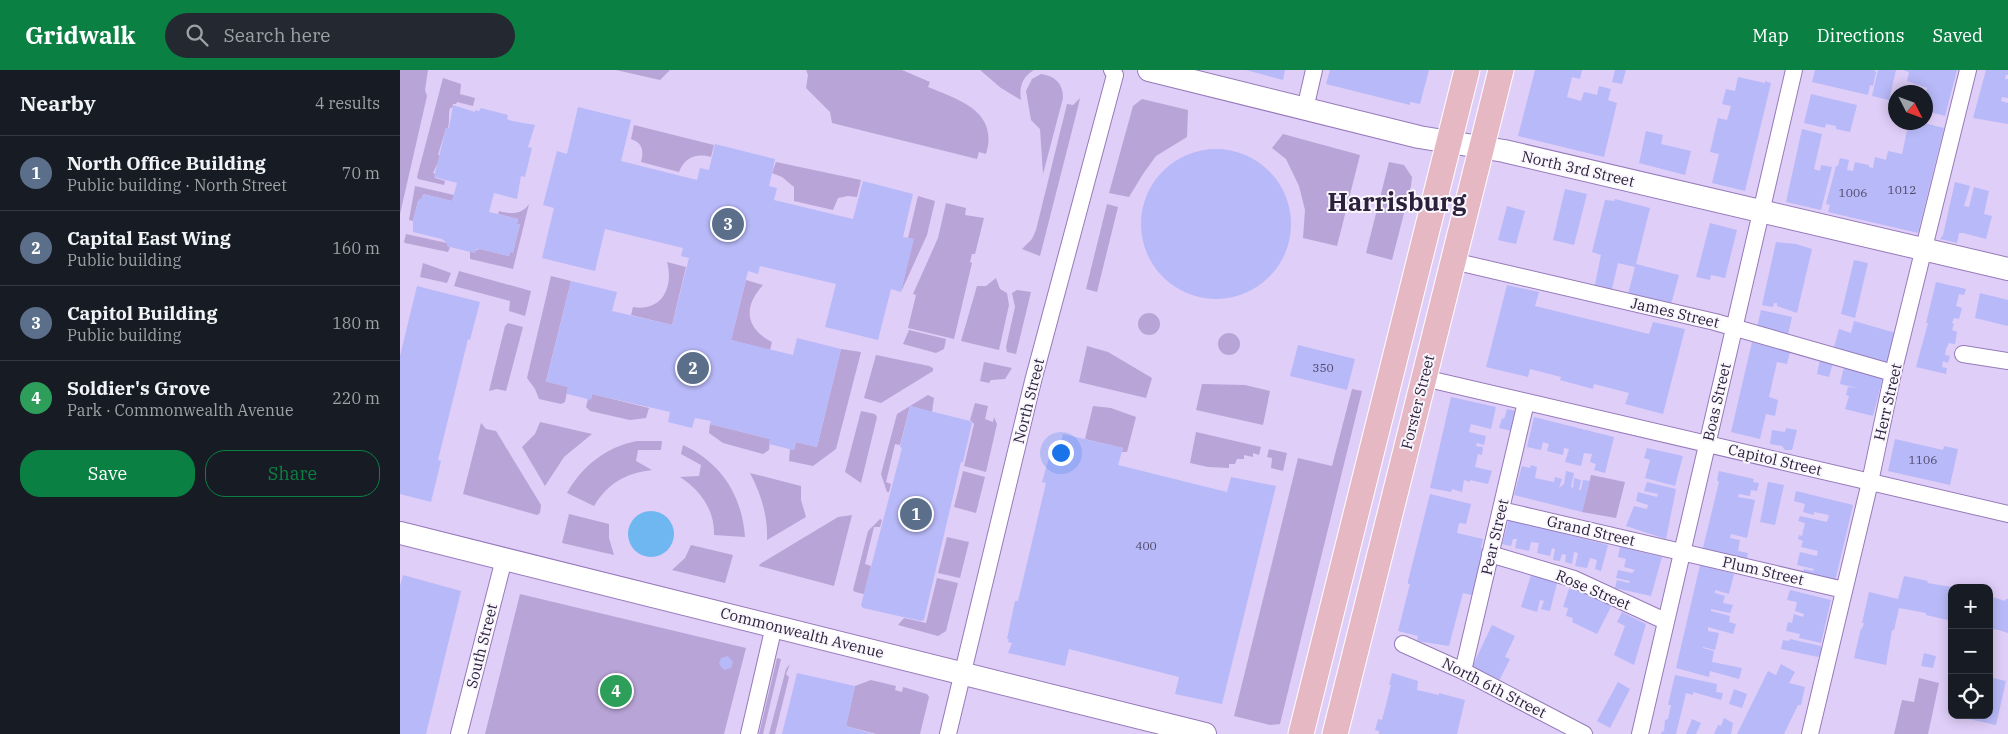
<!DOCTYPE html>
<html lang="en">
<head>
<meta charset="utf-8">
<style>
	:root { --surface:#171b24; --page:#242831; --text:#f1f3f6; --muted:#9ea1a6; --line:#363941; --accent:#0b8043 }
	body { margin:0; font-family:"IBM Plex Serif",serif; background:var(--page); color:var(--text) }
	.controls { position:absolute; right:15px; bottom:15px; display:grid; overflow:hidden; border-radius:10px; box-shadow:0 2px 12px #0003 }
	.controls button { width:45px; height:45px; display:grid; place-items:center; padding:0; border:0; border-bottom:1px solid var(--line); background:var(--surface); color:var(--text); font:25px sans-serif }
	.compass { position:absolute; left:1488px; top:15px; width:45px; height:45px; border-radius:50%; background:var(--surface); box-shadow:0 2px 12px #0003; rotate:132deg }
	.you { position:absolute; left:660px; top:382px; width:18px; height:18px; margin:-12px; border:4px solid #fff; border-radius:50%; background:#1a73e8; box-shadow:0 0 0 8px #1a73e833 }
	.badge { display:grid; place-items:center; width:32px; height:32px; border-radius:50%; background:var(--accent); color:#fff; font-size:16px; font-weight:700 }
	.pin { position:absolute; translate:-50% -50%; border:2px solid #fff; box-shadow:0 1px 5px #0006 }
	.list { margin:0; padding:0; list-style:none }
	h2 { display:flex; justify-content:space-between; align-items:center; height:65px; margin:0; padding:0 20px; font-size:21px }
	h2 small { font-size:16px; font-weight:400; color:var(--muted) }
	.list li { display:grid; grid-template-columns:32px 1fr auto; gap:15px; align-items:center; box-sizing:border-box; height:75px; padding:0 20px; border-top:1px solid var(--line) }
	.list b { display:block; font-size:19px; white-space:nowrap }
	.list p { margin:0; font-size:16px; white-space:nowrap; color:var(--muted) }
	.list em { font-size:16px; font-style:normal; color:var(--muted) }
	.actions { display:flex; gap:10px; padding:15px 20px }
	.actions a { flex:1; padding:11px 0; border:1px solid var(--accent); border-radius:20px; text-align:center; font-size:18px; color:var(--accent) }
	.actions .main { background:var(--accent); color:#fff }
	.icon { flex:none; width:28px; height:28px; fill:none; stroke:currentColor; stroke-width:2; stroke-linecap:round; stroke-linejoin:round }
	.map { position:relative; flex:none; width:1608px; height:664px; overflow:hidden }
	header { display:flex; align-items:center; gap:30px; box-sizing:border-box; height:70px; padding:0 25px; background:var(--accent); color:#fff }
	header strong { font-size:24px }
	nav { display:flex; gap:28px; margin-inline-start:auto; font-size:18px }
	.search { width:350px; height:45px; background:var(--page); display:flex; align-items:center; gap:12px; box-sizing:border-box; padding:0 18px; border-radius:28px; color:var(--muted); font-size:19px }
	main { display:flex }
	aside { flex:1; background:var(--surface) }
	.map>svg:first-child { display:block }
	.green { fill:#b8a4d6 }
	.water { fill:#6fb7f0 }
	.building { fill:#b8b9f8 }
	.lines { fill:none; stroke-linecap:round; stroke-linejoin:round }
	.street-casing { stroke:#967aba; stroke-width:18 }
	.secondary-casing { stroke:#967aba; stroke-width:24 }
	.primary-casing { stroke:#fff; stroke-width:27 }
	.street { stroke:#fff; stroke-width:16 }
	.secondary { stroke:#fff; stroke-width:22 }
	.primary { stroke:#e5b8c4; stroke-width:25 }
	.labels { text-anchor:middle; stroke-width:4; stroke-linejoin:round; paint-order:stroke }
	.number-label { font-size:12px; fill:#4f476a }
	.street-label { font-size:15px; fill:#2c213b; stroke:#f9f6fd }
	.town-label { font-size:25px; font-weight:bold; fill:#2c213b; stroke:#f9f6fd }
</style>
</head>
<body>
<header>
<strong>Gridwalk</strong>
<div class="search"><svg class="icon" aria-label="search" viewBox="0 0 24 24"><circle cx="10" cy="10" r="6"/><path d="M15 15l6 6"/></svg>Search here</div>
<nav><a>Map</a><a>Directions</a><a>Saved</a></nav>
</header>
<main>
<aside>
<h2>Nearby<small>4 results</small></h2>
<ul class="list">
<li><span class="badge" style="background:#5c6f8a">1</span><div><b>North Office Building</b><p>Public building · North Street</p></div><em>70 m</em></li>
<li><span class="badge" style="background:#5c6f8a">2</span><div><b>Capital East Wing</b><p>Public building</p></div><em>160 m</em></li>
<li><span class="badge" style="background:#5c6f8a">3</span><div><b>Capitol Building</b><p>Public building</p></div><em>180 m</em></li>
<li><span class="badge" style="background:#2e9e5b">4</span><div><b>Soldier's Grove</b><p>Park · Commonwealth Avenue</p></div><em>220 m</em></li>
</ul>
<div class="actions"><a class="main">Save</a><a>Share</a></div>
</aside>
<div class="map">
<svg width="1608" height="664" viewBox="0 0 1608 664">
	<rect width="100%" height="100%" fill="#dfcef8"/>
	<!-- green -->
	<path class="green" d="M0,0h28l-3,20 2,6 -27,118z
		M216,0h54l-10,10z
		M406,0h96l28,12 -2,5c31,13 71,24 58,67l-7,-2 -2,7 -145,-36 -2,-11 -24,-24 2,-13z
		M580,0h54c-12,7 -15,17 -13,30l-20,-12z
		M641,4c14,2 22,9 22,24l-20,76 -3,-45 -9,-9 -5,-29 6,-12z
		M43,8l18,6 -1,10 15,4 -2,8 -16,-4 -1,2h-3l-1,4h-2c-2,8 0,11 -2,20h-2l-8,27 3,1 -8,17 2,1v4l10,3 -1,4 -26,-6 -1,-2z
		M680,28l-2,9 -38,149 -18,-7 10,-10 4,-9 31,-126 6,1z
		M742,29l46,11 -1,27 -31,19 -13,18 -14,23 -20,-4 24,-87z
		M234,55l80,20 -3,12c-15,-4 -26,0 -32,15l-38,-10c3,-11 2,-19 -10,-23z
		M883,64l77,21 -23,91 -34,-8 2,-28 -6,-24 -13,-27 -14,-11z
		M376,92l85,18 -4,17 -9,-1 -10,2 -5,12 -39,-9v-14l-12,-10 -10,-4z
		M989,92l15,3 8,12 -1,9 -19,74 -26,-7z
		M15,116l39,9 -2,6 -29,-7 -1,5 -4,2 -5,20 -4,-1z
		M518,126l17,5 -8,34 -26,57 12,-53 -5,-1z
		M546,133l20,5 -1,7 19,3 -9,36h-3l-2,8 2,1 -18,76 -46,-11 8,-33 -3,-1 25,-56z
		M129,134l-16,65 -43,-10v-7l10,-3 29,7 1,-4h3l7,-28h-3l1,-5 -20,-5 1,-3c11,3 23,4 30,-7z
		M707,134l11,3 -21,85 -11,-3z
		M6,164l41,9v3l3,1 -2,5 -43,-9 -1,-1z
		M267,192l19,5 -14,58 -41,-10 2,-8c29,5 41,-20 34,-45z
		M23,193l28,10 -4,10 -27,-6z
		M59,201l72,20 -6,25 -16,-5 1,-10 -56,-15z
		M151,206l20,5 -25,100 22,6 -3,15 -4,2 -22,-5 -4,-10 -8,-11z
		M596,208l4,11 7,4 2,12 -10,45 -38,-9 16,-55h9z
		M346,210l17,5c-20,22 -18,43 9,57l-2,8 -39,-10z
		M617,220l14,2 -15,62 -9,-2 -1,-5 9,-40 -3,-14z
		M738 254a11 11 0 1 1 22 0a11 11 0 1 1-22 0Z
		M108,253l15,4 -17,64 -9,-2 -8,2 16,-65z
		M509,260l37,9 -2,10 -8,4 -33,-9z
		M818 274a11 11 0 1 1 22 0a11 11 0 1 1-22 0Z
		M687,276l21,6 44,26 -6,20 -67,-16z
		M441,279l20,3 -25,97 -23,17 -24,-5 1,-12 4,1 2,-8 21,5z
		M476,285l53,11 4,2v3l-52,32 -17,-5z
		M584,292l28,6 -7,11 -14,1 -2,3 -9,-2z
		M802,314l43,1 25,6 -7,34 -67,-15z
		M952,319l10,2 -82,333 -10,1 -36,-9 64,-258 34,8z
		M192,324l57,14 -3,10 -16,2 -40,-9 -4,-4 2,-8h3z
		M528,325l6,3 -2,14 -22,-6 -10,39 -5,-1 -9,38 5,2 -2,8h-2l-6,-18 16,-60z
		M575,333l13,3 -3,13 8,3 1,-5 3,7 -11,48 -22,-6 10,-42 -4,-4z
		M693,336l18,2 25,9 -9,35h-5l1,-4 -38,-9z
		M461,341l14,3 2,3 -16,66 -16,-11z
		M140,352l52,12 -28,23 -19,29 -23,-39 13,-13z
		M81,353l5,6 10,2 45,74 -1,8 -3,2 -74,-21z
		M310,354l60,15 -1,11 -6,4 -40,-11 -14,-10z
		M796,362l65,15 -2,8 -6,-2v4l-9,-2v4h-7l-2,5h-6v4l-21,-1 -18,-4z
		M237,371h25l-1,9h-23l-2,11 16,9c-26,3 -44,13 -58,36l-27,-13c15,-27 39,-46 70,-52z
		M283,375c39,18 59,51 62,92l-31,-2c1,-25 -14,-45 -34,-58l19,-1 2,-11 -20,-11z
		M869,379l18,4 -4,18 -12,-3 1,-10 -5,-1z
		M563,401l22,6 -9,36 -22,-6z
		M350,403l51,13v14l5,17 -39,23c1,-24 -6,-46 -17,-67z
		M1191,405l34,7 -9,36 -34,-6z
		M169,444l40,10v14l5,17 -52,-12z
		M452,445l-18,71 -75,-20 1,-2 78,-47z
		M480,449l2,1 -2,7h-6l-9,37 6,2 -7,28 -9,-2 -2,-2 15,-59z
		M547,467l22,5 -9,36 -22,-5z
		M291,475l42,10 -8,28 -53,-13 13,-12z
		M537,508l21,5 -12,48 -8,5 -40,-11 6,-7 22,5z
		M120,524l226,54 -22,86h-239z
		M377,588l4,1 -18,75h-4z
		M390,594l-4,10 3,3 -14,57h-6l17,-65z
		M1519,608l20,5 -11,51h-34l8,-34 12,2z
		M471,610l25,6 -1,4 7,2 1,-5 24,7 2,3 -9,37h-44l-30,-8 9,-40z"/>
	<!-- water -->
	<path class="water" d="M228 464a23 23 0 1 1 46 0a23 23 0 1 1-46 0Z"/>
	<!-- building -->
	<path class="building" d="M846,0h39l-2,10z
		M930,0h99l-9,34 -10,-2v3l-84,-21z
		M1135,0h47l-2,9 -8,-2 -5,20 14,4 3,-9 13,3 2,-9 12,3 -3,11 9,3 -13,54 -86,-21z
		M1215,0h11l-4,14 -10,-2z
		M1415,0h59l2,2 -3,14 -3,-1 -2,10 -56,-13z
		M1478,0h18l-7,30 -17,-4z
		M1503,0h54l-12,46 -19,-5v-19h-22l2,-6 20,6 1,-4 -20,-7 2,-9z
		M1586,0h22v5h-2l-1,4h3v19l-6,-1 -1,4 7,2v21l-35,-6z
		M1338,7l27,6v-2l6,2 -26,108 -33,-8 7,-29 -9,-2 8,-34 9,2 4,-14 -9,-2 4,-15 9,2z
		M1411,24l46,11 -7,27 -14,-3v-3l-10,-2 -1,4 -21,-5z
		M53,35l22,7v-2l4,1 2,-3 27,7 -1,4 5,2 23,4 -7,22 4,1 -7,29 -4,-1 -4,23 -23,-6 -5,19 29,7 -1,5h3l-7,29 -3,-1 -1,4 -29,-7h-4l-1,4 -25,-6 -3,-1v-3l-5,-4 -29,-7v-11l5,-20 2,-3 2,1 1,-5 29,7 5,-18 -23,-6 12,-49h3z
		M178,37l53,13 -10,41 76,19 3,-12 9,2 6,-26 60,15 -6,27 8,2 -3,12 79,19 10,-38 50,13 -10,43 11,2 -13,53 -10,-3 -13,51 -53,-13 11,-43 -76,-18 -2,8 -10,-3 -17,69 62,15 4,-17 44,11 -24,98 -21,-5 -2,8h-1l-24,-6 1,-5 -60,-15 1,-3 -16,-3 -3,10 -24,-6 2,-10 -78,-18 -1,6 -23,-6h-2l2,-7 -22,-5 25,-101 46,11 -5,19 60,14 17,-67 -8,-2 2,-8 -78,-19 -10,42 -53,-13 12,-50 -11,-3 14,-54 10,3z
		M1509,52h11l24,6 -26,105 -90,-21 2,-7 -4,-1 10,-38h2l2,-8 9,2 -2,10 6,1 2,-9 14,3v2l4,1 2,-11 11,3 2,-9 14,3z
		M1402,59l20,5 -8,35 6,2 1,-6 11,2 -11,43 -35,-8z
		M1246,61l17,4 -2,9 30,7 -6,24 -46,-12z
		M741 154a75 75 0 1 1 150 0a75 75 0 1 1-150 0Z
		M1555,112l15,4 -6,20 5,1 5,-20 15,4 -5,23 8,2 -6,23 -23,-6h-4l-2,10 -17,-4 3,-4z
		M1165,119l22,5 -13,51 -21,-5z
		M1215,129l35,9 -14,56 43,11 -9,33 -43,-10 8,-31 -17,-4 -7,30 -17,-4 7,-34 -9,-3 13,-52 9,1z
		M1107,136l18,5 -9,33 -18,-4z
		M1310,153l27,7 -12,48 -14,-3 -1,5 -14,-3z
		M1376,172l20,2 16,5 -15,64 -20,-7v-3h-3l-1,4 -11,-2z
		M1454,190l14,3 -13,55 -14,-4z
		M1536,212l30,7 -2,6 -5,-1 -1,5 -2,7 6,2 -3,11 -5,-1 -2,5 2,1 -2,6 5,2 -2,12 -6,-1 -3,6 -1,6 5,1 -2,7 -5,-2 -1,6 5,1 -1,6 -30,-7 12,-44h-2z
		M1107,215l32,7 -4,14 114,28 4,-12 32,7 -22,85 -38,-10 4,-11 -35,-9 -1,5 -33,-9 1,-3 -31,-8 -2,8 -42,-10z
		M17,216l63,16 -10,38 -2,-1 -30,121 3,1 -10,41 -31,-8v-138z
		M1580,223l28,7v26l-33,-8z
		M1361,240l31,7 -5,22 -31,-7z
		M1454,251l42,12 -9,33 -54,-15 6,-22 12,4z
		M1352,272l38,10 -3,12 -10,-2 -8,35 9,3 -3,16 -9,-2 -6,25 -29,-7z
		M898,275l57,14 -8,31 -57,-14z
		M1420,290l13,3 -4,14 -12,-3z
		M1444,297l39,10 -10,39 -28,-7 4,-13 -3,-1 2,-8 9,1 -17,-4z
		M1051,327l45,10 -5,22 -20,-5 -2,8 17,4 -2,9 -7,-2 -1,3 7,1 -1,8 -4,-1 -3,13 17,4 -4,13 -18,-4v2l-6,-2 -2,12 -10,-3 -1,3 -21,-4z
		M510,336l60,15 2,2 -9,39h-2l-37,158 -3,1 -58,-13 -2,-3 41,-157 -2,-1z
		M1107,339l14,3 -5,20 -17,-4 3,-10 2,1z
		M1134,347l80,20 -9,36 -11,-3 2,-6 -6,-2 2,-8 -8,-1 -3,13 -16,-4 4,-13 -5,-1 -1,7 -16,-4 2,-7 -6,-2 -2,8 -14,-3z
		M1386,358l11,2 -5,20h-7l-3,-4 -12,-2 2,-14 13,2z
		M663,364l60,14 -5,17 109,27 4,-15 45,9 -54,218 -47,-10 4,-17 -110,-28 -4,17 -57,-13 4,-10 -4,-1 1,-3h-2l8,-38h3l28,-118 -4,-1 11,-38 3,1v-3l5,1z
		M1495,369l48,11 1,-4 14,3 -8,36 -62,-14z
		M1247,378l36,8 -8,30 -30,-8 5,-18 -6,-2z
		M1131,395l6,2 -2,11 19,4 1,-5 7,2 -3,9 5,-4 2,-13 8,2 -3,14 2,1 1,-10 7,2 -2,10h2l2,-10 7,1 -8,31 -68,-17 8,-29 8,2z
		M1319,401l35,8 -1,3 6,1 -2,8 -6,-1 -1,6 -11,-2 -1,3 17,3 -8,38 -16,-4 -1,4 10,2 -2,11 10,2 -2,10 -44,-11 17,-70 -2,-2z
		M1247,412l29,7 -10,50 -40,-13 8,-20 13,3 1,-4 -12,-4 2,-9 19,5 1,-3 -14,-3z
		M1368,412l16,3 -9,40 -15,-3z
		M1396,421l57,14 -19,81 -32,-7 2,-10 9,2 1,-2 -17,-4 3,-13 17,4 1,-5 -17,-4 2,-6 -5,-2 1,-4 3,1 3,-13 -7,-2 2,-5 27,6 2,-7 -15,-3v3l-11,-3 2,-8 -11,-3z
		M1030,424l41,10 -5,20 -7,-1 -2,10 26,6 -2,9h3l-9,35 3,1 -3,12 -12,-3 -14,53 -32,-5 1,-5 -20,-5 12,-47h-2v-3z
		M1109,449l99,26 -7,26 -6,-2 2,-9 -3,-1 -4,-1 -3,10 -12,-2 3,-13 -4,-1 -2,12 -7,-2 1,-7 -4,-1 -2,7 -7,-1 2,-11 -3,-1 -2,8 -13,-3 2,-10 -8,-1 -2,9 -14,-3 2,-9h-4l-2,7 -9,-2z
		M1220,477l42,10 -11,39 -36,-8 2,-8 12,3 1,-2 -14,-3 2,-8 14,3 3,-3 -11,-3 2,-8 -8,-2z
		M1300,495l34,9 -5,20 -14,-4v3l10,3 -2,7 10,2 -3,8 -19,-4v2l19,5 -1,6 7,2 -3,10 -25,-7v4l11,2 -4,17 -12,-3v1l11,3 -2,11 30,6 -3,11 -29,-8 -1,6 -33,-9z
		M3,505l58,16 -35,143h-26v-148z
		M1131,505l26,8 -7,28 -9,-2 3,-8 -4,-1 -3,12 -16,-5z
		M1504,506l24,5 -1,2 25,4v34l-26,-6v-2l-27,-5 -5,22h-2l-6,35 -32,-7 7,-30 1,1 2,-6h-2l7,-31 29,7z
		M1169,519l11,2 1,-2 31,16 -15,29 -25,-12 1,-4 -7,-2 2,-8 -5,-1z
		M1390,520l41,10 -10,43 -22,-5 1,-4 -14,-3 2,-9 4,1 2,-9 9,3 1,-3 -9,-3 2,-9 -10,-2z
		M1589,526l16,5 1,-2h2v34l-9,-3 -10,-1z
		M1222,542l24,12 -12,41 -20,-10 11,-29 -8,-4z
		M1092,555l23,11 -10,21 5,2 -11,22 -27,-14z
		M1390,569l31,7v8l-3,3 -37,-8 2,-9 6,1z
		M1524,583l12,3 -3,12 -12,-2z
		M328,586l5,6 -2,6 -7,2 -5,-6 2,-6z
		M1381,594l14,8 -6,11 16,4 -4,18h-3l-14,29h-47l31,-63 8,4z
		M397,603l58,13 -9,40 27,8h-91z
		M992,603l26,8 -1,9 22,5v-2l26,7 -8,34h-78v-3l-4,-1 3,-11 4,1 9,-35h-2z
		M1275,605l42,9 -1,8 7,1 -2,7 -28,-8v3l-7,-2 -10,41h-15l1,-3 2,1 1,-12 3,-1 3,-14h-3z
		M1589,607l17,4 -10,44 -27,-6 1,-4h19z
		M1218,612l12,7 -20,39 -13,-7z
		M1334,619l13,5 -5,14 -13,-4z
		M1324,648l9,5 -2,11h-17l4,-9 3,1z
		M1292,649l9,4 -5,11h-10z"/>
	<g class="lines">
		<!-- street casing -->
		<g class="street-casing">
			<path id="street" d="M905,39l9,-39
				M1053,191l262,61 178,51
				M1563,284l45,7
				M1024,308l584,136
				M1101,440l343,80
				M1090,484l84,25 91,42
				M1003,574l60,27 121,63
				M1063,601l63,-269
				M59,664l45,-175
				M349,664l25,-108
				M548,664l85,-353 82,-306 -3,-5
				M1240,664l154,-664
				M1410,664l60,-252 23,-109 75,-303"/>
		</g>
		<!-- secondary casing -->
		<g class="secondary-casing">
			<path id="secondary" d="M749,0l270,67 85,14 504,118
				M0,463l805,201"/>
		</g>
		<!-- primary casing -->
		<g class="primary-casing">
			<path id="primary" d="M901,664l166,-664
				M935,664l166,-664"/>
		</g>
		<!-- street -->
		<use href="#street" class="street"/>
		<!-- secondary -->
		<use href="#secondary" class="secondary"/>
		<!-- primary -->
		<use href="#primary" class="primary"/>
	</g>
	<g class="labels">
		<!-- number labels -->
		<g class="number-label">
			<text x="1502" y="124">1012</text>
			<text x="1453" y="127">1006</text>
			<text x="923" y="302">350</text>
			<text x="1523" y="394">1106</text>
			<text x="746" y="480">400</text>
		</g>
		<!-- street labels -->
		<g class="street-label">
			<text transform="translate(1178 99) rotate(13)" y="5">North 3rd Street</text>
			<text transform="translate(1275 243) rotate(13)" y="5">James Street</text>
			<text transform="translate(629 331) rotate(-76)" y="5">North Street</text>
			<text transform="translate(1018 332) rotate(-76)" y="5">Forster Street</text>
			<text transform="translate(1317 332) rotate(-77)" y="5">Boas Street</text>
			<text transform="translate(1488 332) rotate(-77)" y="5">Herr Street</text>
			<text transform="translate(1375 390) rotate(13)" y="5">Capitol Street</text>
			<text transform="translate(1191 461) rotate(13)" y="5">Grand Street</text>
			<text transform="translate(1095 467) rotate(-77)" y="5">Pear Street</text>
			<text transform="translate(1363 501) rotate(13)" y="5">Plum Street</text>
			<text transform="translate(1193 520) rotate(23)" y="5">Rose Street</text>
			<text transform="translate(402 563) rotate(14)" y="5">Commonwealth Avenue</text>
			<text transform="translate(82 576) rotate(-76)" y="5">South Street</text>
			<text transform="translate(1094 618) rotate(27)" y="5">North 6th Street</text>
		</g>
		<!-- town labels -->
		<g class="town-label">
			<text x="997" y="141">Harrisburg</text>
		</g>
	</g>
</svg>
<div class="controls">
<button>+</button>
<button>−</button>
<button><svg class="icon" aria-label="locate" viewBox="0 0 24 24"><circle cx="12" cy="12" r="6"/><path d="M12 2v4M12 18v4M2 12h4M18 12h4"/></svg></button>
</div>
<svg class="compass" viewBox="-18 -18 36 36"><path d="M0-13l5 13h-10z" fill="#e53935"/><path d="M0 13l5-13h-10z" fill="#9ea1a6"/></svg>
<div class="you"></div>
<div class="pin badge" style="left:516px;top:444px;background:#5c6f8a">1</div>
<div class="pin badge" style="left:293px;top:298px;background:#5c6f8a">2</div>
<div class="pin badge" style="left:328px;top:154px;background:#5c6f8a">3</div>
<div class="pin badge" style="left:216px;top:621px;background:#2e9e5b">4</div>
</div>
</main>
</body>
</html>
